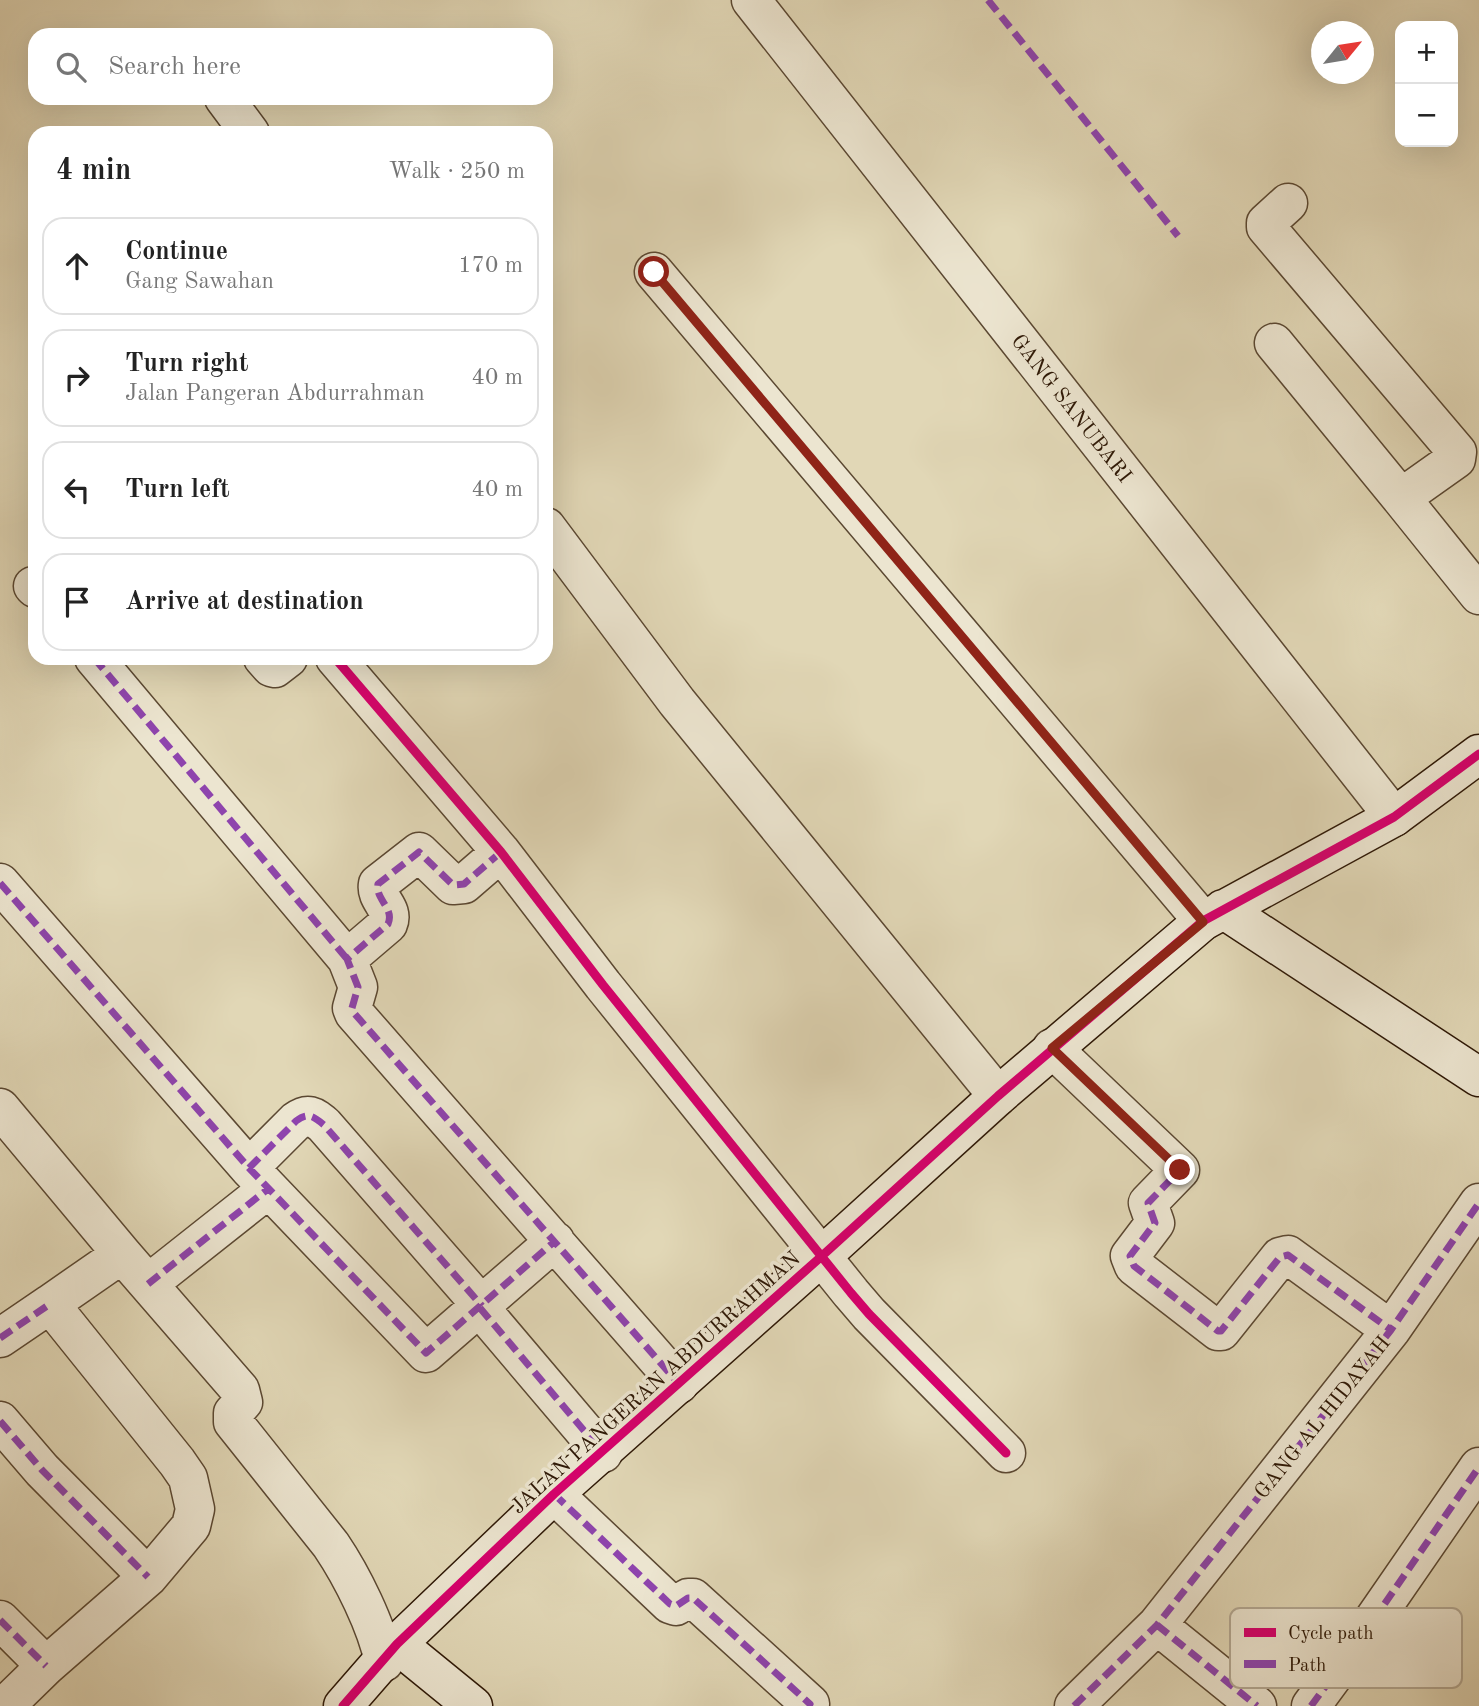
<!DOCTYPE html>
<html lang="en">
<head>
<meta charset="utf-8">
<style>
	:root { --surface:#fff; --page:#f2f2f2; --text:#222; --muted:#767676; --line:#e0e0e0 }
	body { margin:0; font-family:"Old Standard TT",serif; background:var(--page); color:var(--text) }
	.controls { position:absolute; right:21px; top:21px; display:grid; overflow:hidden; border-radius:14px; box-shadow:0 7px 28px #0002 }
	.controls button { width:63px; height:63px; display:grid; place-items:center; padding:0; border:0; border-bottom:2px solid var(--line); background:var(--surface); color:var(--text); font:35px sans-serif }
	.compass { position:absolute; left:1311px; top:21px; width:63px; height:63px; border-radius:50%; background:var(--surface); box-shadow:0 7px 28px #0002; rotate:60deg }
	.stop { position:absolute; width:21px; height:21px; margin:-16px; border:5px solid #8f2418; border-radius:50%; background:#fff }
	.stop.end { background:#8f2418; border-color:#fff; box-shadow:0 2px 7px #0008 }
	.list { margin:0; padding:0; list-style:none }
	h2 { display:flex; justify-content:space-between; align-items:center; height:91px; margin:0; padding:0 28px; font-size:30px }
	h2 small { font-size:23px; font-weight:400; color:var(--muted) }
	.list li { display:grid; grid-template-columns:46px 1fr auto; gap:21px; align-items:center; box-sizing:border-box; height:98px; margin:0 14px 14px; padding:0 14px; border:2px solid var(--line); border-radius:21px }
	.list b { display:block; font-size:26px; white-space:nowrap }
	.list p { margin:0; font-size:23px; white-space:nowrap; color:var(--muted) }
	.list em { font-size:23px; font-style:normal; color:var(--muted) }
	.icon { flex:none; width:38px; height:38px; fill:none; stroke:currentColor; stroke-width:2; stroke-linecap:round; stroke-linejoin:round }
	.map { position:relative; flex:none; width:1479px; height:1706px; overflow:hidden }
	.search { position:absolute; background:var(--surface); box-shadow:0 7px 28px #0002; left:28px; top:28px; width:525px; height:77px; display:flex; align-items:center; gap:18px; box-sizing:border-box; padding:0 24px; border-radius:21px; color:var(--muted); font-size:26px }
	.panel { position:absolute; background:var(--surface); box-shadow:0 7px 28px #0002; left:28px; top:126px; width:525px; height:539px; border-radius:21px }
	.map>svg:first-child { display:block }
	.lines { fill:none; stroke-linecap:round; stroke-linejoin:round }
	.street-casing { stroke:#5b4832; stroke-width:41 }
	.secondary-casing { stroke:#2e1806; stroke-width:41 }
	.street { stroke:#ece5d0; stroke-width:38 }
	.secondary { stroke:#ece5d0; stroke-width:38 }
	.quiet { stroke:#8e44ad; stroke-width:7; stroke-dasharray:14 7; stroke-linecap:butt }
	.cycleway-casing { stroke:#ece5d0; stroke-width:13 }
	.cycleway { stroke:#d6006c; stroke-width:9 }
	.route { stroke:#8f2418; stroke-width:9 }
	.labels { text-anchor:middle; stroke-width:7; stroke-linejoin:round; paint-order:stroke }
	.street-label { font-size:21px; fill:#2e1806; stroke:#ece5d0 }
	.key { fill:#ece5d0; stroke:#b3a893; stroke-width:2 }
	.key-label { font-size:19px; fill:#2e1806 }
</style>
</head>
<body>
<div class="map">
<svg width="1479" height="1706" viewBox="0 0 1479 1706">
	<rect width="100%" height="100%" fill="#e1d7b6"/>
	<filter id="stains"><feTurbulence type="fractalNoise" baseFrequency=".00286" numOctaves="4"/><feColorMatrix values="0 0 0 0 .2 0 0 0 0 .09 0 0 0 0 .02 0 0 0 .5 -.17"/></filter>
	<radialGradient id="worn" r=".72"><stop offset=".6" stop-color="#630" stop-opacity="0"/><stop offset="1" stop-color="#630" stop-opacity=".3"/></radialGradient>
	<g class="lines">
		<!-- street casing -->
		<g class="street-casing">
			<path id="street" d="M751,0l643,817
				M224,98l26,35
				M1288,203l-22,20v4l191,225 -1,7 -55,39 78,97
				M654,272l549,649
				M1274,343l127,155
				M546,527l131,175 321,394
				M33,586l2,2
				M94,658l253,301
				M263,658l8,9 4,1 13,-10
				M335,658l166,194 102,133 248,308 18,21 137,139
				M501,852l-37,32 -11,1 -34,-33 -41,32c-3,16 17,24 10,40l-41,35 11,28 -6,21 2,5 325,371
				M0,883l249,285 177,185 129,-112
				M1052,1048l128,122 -32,33 7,20 -25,33 4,10 84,65h3l59,-74 8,-2 103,75
				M0,1108l122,146 118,136 3,12 -10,11v9l98,123c21,31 46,81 53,117
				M249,1168l47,-47c12,-9 17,-5 28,4l158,181
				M148,1284l120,-95
				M480,1308l123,145
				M0,1338l50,-34
				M0,1421l42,49 106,107
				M554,1494l116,110 6,2 12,-8h5l117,106 -2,2
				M0,1620l46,46
				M1157,1625l100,81
				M5,1706l41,-40 102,-89 43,-51 4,-17 -7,-31 -11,-16 -127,-158 72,-50
				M1074,1706l83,-81 234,-295 88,-127
				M1311,1706l50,-68 118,-171"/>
		</g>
		<!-- secondary casing -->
		<g class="secondary-casing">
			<path id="secondary" d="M1223,909l256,168
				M397,1644l76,62
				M343,1706l54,-62 157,-150 269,-239 175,-159 205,-175 191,-104 85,-63"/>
		</g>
		<!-- street -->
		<use href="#street" class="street"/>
		<!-- secondary -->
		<use href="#secondary" class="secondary"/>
		<!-- quiet -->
		<path class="quiet" d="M988,0l190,236
			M33,586l2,2
			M94,658l253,301
			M501,852l-37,32 -11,1 -34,-33 -41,32c-3,16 17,24 10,40l-41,35 11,28 -6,21 2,5 325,371
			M0,883l249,285 177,185 129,-112
			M1052,1048l128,122 -32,33 7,20 -25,33 4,10 84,65h3l59,-74 8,-2 103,75
			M249,1168l47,-47c12,-9 17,-5 28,4l158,181
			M148,1284l120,-95
			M480,1308l123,145
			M0,1338l50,-34
			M0,1421l42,49 106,107
			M554,1494l116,110 6,2 12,-8h5l117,106 -2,2
			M0,1620l46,46
			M1157,1625l100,81
			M1074,1706l83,-81 234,-295 88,-127
			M1311,1706l50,-68 118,-171"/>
		<!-- cycleway casing -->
		<g class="cycleway-casing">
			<path id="cycleway" d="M335,658l166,194 102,133 248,308 18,21 137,139
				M343,1706l54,-62 157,-150 269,-239 175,-159 205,-175 191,-104 85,-63"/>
		</g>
		<!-- cycleway -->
		<use href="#cycleway" class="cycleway"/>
	</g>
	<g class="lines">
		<!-- route -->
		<path class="route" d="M654,272l549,650 -151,126 128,122"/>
	</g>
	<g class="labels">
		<!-- street labels -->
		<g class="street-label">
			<text transform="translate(1072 408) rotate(52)" y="7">GANG SANUBARI</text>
			<text transform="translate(655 1382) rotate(-42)" y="7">JALAN PANGERAN ABDURRAHMAN</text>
			<text transform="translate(1322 1417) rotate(-51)" y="7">GANG AL HIDAYAH</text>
		</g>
	</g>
	<!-- legend -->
	<rect x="1230" y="1608" width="232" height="80" rx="10" class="key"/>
	<rect x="1244" y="1628" width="32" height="9" fill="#d6006c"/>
	<rect x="1244" y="1660" width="32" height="8" fill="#8e44ad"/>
	<g class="key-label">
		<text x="1288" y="1639">Cycle path</text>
		<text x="1288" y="1671">Path</text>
	</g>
	<rect width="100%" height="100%" filter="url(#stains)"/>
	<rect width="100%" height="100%" fill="url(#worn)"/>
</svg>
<div class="controls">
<button>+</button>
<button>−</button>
</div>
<svg class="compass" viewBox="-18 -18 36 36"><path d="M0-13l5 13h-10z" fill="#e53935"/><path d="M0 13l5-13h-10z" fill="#767676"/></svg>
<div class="stop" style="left:654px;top:272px"></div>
<div class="stop end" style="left:1180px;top:1170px"></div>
<div class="search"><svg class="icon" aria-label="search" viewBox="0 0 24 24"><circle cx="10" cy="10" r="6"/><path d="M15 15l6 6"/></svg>Search here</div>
<section class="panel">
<h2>4 min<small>Walk · 250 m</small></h2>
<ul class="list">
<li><svg class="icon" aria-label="ahead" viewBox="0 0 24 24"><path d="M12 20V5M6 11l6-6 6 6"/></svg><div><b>Continue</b><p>Gang Sawahan</p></div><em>170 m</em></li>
<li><svg class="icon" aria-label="right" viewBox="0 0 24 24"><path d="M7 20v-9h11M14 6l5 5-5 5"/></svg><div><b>Turn right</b><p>Jalan Pangeran Abdurrahman</p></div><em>40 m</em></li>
<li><svg class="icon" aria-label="left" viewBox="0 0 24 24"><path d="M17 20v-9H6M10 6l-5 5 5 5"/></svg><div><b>Turn left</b></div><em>40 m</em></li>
<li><svg class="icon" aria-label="arrive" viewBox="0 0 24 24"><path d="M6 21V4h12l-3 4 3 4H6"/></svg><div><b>Arrive at destination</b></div></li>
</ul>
</section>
</div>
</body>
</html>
